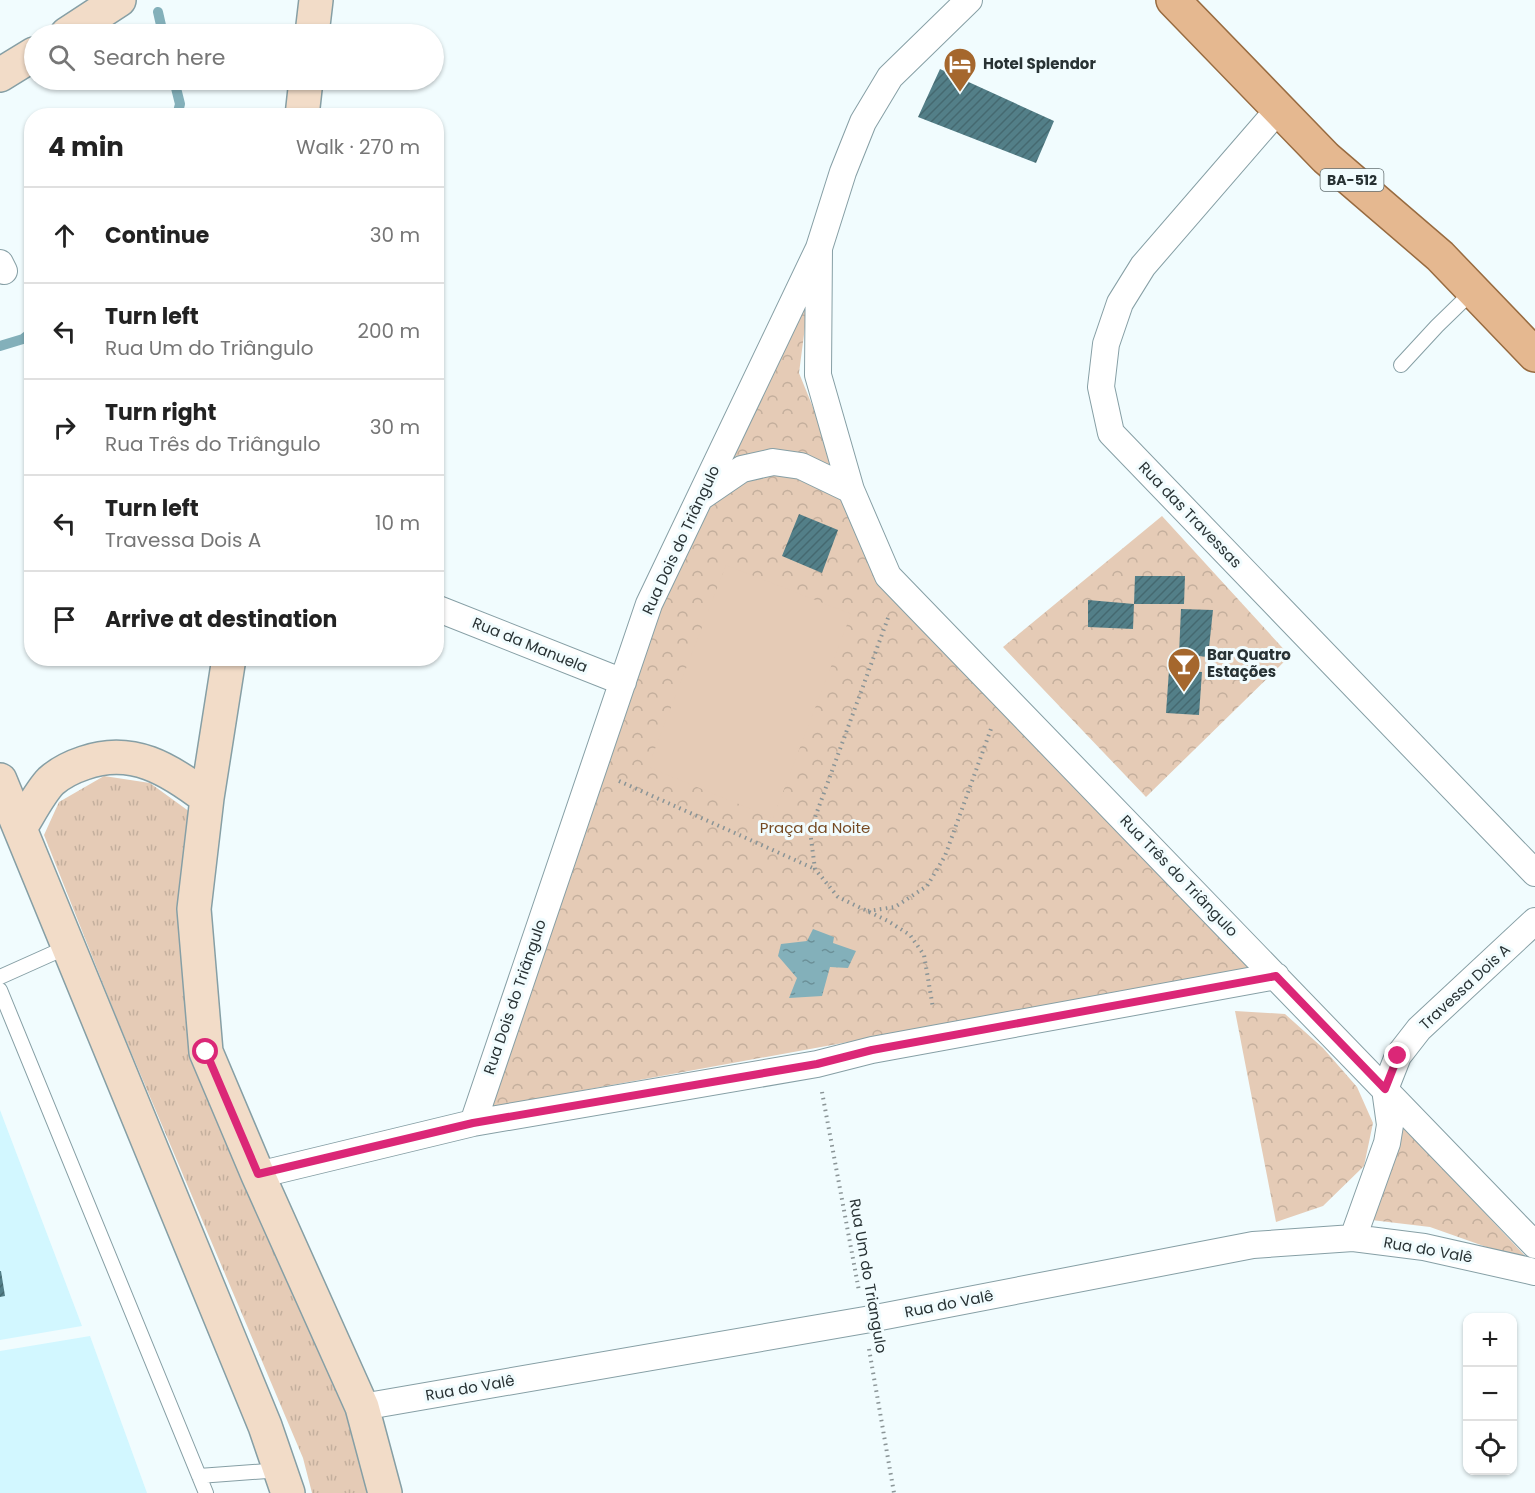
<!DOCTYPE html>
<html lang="en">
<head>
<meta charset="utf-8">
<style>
	:root { --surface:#fff; --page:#f6f6f6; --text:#222; --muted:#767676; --line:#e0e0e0 }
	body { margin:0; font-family:Poppins,sans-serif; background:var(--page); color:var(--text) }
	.controls { position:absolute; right:18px; bottom:18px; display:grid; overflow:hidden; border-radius:12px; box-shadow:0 2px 4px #0004 }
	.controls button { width:54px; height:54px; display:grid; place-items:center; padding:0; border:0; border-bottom:2px solid var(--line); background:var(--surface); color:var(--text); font:30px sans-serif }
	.stop { position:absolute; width:18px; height:18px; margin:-14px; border:4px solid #db2777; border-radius:50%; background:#fff }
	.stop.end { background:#db2777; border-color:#fff; box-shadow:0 2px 6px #0008 }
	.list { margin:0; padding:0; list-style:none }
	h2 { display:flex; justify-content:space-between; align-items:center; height:78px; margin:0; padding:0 24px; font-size:26px }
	h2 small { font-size:20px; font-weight:400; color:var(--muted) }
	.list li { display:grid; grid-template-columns:39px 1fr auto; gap:18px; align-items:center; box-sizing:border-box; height:96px; padding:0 24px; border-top:2px solid var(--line) }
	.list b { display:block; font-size:22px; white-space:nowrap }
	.list p { margin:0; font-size:20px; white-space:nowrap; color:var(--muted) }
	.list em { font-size:20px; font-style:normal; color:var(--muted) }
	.icon { flex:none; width:33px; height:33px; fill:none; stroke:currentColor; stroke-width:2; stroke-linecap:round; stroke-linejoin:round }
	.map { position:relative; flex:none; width:1535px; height:1493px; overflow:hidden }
	.search { position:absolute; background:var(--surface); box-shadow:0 2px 4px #0004; left:24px; top:24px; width:420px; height:66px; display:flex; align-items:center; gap:15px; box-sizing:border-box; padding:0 21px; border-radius:33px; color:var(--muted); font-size:22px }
	.panel { position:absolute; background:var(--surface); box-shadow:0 2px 4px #0004; left:24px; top:108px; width:420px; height:558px; border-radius:24px }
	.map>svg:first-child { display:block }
	.built { fill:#d2f7ff }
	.grass { fill:url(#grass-tufts) }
	.park { fill:url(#park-crowns) }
	.pitch { fill:#e5cbb6 }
	.water { fill:url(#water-ripples) }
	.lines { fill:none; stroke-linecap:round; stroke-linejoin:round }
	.stream { stroke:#83b0ba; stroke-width:10 }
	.building { fill:url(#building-hatch) }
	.lane-casing { stroke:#869fa5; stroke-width:16 }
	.street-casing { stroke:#869fa5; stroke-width:28 }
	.secondary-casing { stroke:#869fa5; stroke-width:36 }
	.primary-casing { stroke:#986b40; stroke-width:36 }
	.path { stroke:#8a9496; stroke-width:4; stroke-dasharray:1.5 4.5; stroke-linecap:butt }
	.lane { stroke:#fff; stroke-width:14 }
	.street { stroke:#fff; stroke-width:26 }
	.secondary { stroke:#f2dcc8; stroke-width:33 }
	.primary { stroke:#e5b890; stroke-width:33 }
	.route { stroke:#db2777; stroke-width:8 }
	.labels { text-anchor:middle; stroke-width:6; stroke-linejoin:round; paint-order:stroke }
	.shield { fill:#f1fcfe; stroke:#646f71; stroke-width:1.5 }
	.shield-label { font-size:14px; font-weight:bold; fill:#283234 }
	.poi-label { font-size:15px; font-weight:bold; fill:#283234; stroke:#f1fcfe; text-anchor:start }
	.street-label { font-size:15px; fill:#283234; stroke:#f1fcfe }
	.park-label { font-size:15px; fill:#764a23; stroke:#f1fcfe }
</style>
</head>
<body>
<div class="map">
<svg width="1535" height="1493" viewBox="0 0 1535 1493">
	<defs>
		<pattern id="grass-tufts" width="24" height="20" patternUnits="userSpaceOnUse" patternTransform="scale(1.5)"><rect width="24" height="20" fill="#e5cbb6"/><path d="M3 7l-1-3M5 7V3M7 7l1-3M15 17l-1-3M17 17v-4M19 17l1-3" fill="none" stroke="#c4af9d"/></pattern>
		<pattern id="park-crowns" width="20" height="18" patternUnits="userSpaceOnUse" patternTransform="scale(1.5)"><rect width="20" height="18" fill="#e5cbb6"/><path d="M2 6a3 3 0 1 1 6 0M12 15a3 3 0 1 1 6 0" fill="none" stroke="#c4af9d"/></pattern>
		<pattern id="water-ripples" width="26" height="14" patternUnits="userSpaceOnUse" patternTransform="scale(1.5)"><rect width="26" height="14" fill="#83b0ba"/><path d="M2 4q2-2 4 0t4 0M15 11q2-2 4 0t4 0" fill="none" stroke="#6b9098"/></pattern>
		<pattern id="building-hatch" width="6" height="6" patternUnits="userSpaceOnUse" patternTransform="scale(1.5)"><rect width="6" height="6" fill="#537f88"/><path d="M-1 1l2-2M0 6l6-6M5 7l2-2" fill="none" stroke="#456970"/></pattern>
	</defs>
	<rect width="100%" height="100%" fill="#f1fcfe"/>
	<!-- built -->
	<path class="built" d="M0,1110l82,216 -82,14z
		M90,1336l57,157h-147v-142z"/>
	<!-- grass -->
	<path class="grass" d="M104,776l46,7 40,29 15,234 177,447h-70l-9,-35 -186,-439 -73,-184 15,-33z"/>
	<!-- park -->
	<path class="park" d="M812,273l-13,100 87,214 369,381 -764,139 167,-494 49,-99z
		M1162,516l128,140 -144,141 -143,-150z
		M1235,1011l50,3 38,34 34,39 16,36 -9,43 -41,40 -47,16z
		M1402,1125l130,138 -102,-36 -67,-8z"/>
	<!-- pitch -->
	<path class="pitch" d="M726,565l125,49 -78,204 -125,-51z"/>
	<!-- water -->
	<path class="water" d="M813,929l21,8 -1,6 23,8 -8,17 -18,-1 -8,29 -33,2 8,-20 -19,-22 3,-12 26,-3z"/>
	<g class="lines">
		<!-- stream -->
		<path class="stream" d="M158,12l5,22
			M174,80l6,24 -3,12
			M0,346l23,-7 9,-7"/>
	</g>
	<!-- building -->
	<path class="building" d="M940,69l114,52 -18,42 -118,-46z
		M799,514l39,16 -16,43 -40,-17z
		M1135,576h50l-1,28h-50z
		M1088,600l46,4 -1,25 -45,-2z
		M1181,609l32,1 -5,47 -29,-3z
		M1169,670l33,2 -3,43 -33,-2z
		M0,1271h1l4,25 -5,1z"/>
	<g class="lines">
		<!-- lane casing -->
		<g class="lane-casing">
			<path id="lane" d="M1401,365l36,-39 35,-34
				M0,977l67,-30
				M0,990l206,503
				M199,1476l82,-6"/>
		</g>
		<!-- street casing -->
		<g class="street-casing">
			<path id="street" d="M1278,110l-135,156 -23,37 -14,41 -5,43 10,46 424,440
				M819,248l-1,127 33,115 37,86 647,669
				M0,263l4,8
				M701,497l41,-28 31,-7 28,4 50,24
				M436,608l187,74
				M473,1123l176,-519 170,-356 24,-76 20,-50 27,-45 79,-77
				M258,1175l215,-52 344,-59 55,-14 404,-74
				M1353,1238l34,-95 3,-18 -5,-36 13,-33 21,-27 116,-108
				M362,1407l503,-87 388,-75 100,-7 71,9 111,25"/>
		</g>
		<!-- secondary casing -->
		<g class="secondary-casing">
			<path id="secondary" d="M67,34l52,-34
				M312,34l4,-34
				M0,75l34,-21
				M302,116l4,-36
				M229,658l-22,140 -13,111 12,143 52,123 104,232 23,86
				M0,780l265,646 23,67
				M20,828c9,-14 20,-36 31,-47 9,-8 21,-14 33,-18 48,-17 85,6 123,35"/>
		</g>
		<!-- primary casing -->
		<g class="primary-casing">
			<path id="primary" d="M1173,0l153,158 114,98 95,99"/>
		</g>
		<!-- path -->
		<path class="path" d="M888,618l-78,213 5,38 23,28 50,24 22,14 14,20 9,53
			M619,781l196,88
			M868,911l27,-4 32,-21 18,-30 47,-130
			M822,1092l37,199
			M869,1349l25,144"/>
		<!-- lane -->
		<use href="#lane" class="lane"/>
		<!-- street -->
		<use href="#street" class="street"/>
		<!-- secondary -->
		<use href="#secondary" class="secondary"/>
		<!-- primary -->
		<use href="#primary" class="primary"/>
	</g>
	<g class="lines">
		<!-- route -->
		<path class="route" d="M206,1052l52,122 215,-51 344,-59 55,-14 404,-74 109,113 13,-33"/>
	</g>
	<!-- icons -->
	<defs>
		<g id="hotel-pin" transform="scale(1.725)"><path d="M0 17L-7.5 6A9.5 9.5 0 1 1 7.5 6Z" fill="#a5672d" stroke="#f1fcfe"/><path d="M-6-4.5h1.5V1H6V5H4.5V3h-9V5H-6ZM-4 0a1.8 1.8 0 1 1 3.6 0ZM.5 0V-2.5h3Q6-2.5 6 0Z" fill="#fff"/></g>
		<g id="bar-pin" transform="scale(1.725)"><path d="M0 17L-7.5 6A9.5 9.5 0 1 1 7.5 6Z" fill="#a5672d" stroke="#f1fcfe"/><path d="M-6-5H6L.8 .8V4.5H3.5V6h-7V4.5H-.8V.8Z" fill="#fff"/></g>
	</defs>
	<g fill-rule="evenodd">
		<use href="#hotel-pin" x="960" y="64"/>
		<use href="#bar-pin" x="1184" y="664"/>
	</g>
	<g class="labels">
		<!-- shield labels -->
		<rect class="shield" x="1320.5" y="169" width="63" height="22" rx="4.5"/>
		<g class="shield-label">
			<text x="1352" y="185">BA-512</text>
		</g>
		<!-- poi labels -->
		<g class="poi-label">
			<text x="983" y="69">Hotel Splendor</text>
			<text x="1207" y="660">Bar Quatro<tspan x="1207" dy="17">Estações</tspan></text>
		</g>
		<!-- street labels -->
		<g class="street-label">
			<text transform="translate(1190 515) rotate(46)" y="5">Rua das Travessas</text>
			<text transform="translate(681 540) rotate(-65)" y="5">Rua Dois do Triângulo</text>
			<text transform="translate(530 645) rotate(22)" y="5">Rua da Manuela</text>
			<text transform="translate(1179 876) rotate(46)" y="5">Rua Três do Triângulo</text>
			<text transform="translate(1465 987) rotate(-43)" y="5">Travessa Dois A</text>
			<text transform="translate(515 997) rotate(-71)" y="5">Rua Dois do Triângulo</text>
			<text transform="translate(1428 1250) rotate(10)" y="5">Rua do Valê</text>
			<text transform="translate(868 1276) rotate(80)" y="5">Rua Um do Triangulo</text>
			<text transform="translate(949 1304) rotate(-11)" y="5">Rua do Valê</text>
			<text transform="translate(470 1388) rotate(-10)" y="5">Rua do Valê</text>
		</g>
		<!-- park labels -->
		<g class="park-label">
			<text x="815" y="833">Praça da Noite</text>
		</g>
	</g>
</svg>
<div class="controls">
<button>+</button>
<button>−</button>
<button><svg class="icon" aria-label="locate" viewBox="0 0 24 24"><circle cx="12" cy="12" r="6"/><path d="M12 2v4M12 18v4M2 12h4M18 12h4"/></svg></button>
</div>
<div class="stop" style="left:206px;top:1052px"></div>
<div class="stop end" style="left:1398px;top:1056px"></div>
<div class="search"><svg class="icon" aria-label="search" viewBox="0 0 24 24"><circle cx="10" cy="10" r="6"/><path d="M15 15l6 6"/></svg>Search here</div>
<section class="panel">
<h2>4 min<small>Walk · 270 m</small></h2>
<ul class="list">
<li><svg class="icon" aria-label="ahead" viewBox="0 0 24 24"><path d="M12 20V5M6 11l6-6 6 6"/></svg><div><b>Continue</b></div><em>30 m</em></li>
<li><svg class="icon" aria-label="left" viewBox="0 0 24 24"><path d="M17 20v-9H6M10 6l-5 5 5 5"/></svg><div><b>Turn left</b><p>Rua Um do Triângulo</p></div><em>200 m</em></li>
<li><svg class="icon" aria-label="right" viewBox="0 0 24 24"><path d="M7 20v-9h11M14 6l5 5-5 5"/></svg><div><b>Turn right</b><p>Rua Três do Triângulo</p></div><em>30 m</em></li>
<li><svg class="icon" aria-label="left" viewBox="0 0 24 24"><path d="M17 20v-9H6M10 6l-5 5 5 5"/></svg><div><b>Turn left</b><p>Travessa Dois A</p></div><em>10 m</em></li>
<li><svg class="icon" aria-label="arrive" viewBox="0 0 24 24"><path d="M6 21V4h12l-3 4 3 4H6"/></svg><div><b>Arrive at destination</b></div></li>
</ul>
</section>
</div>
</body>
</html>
